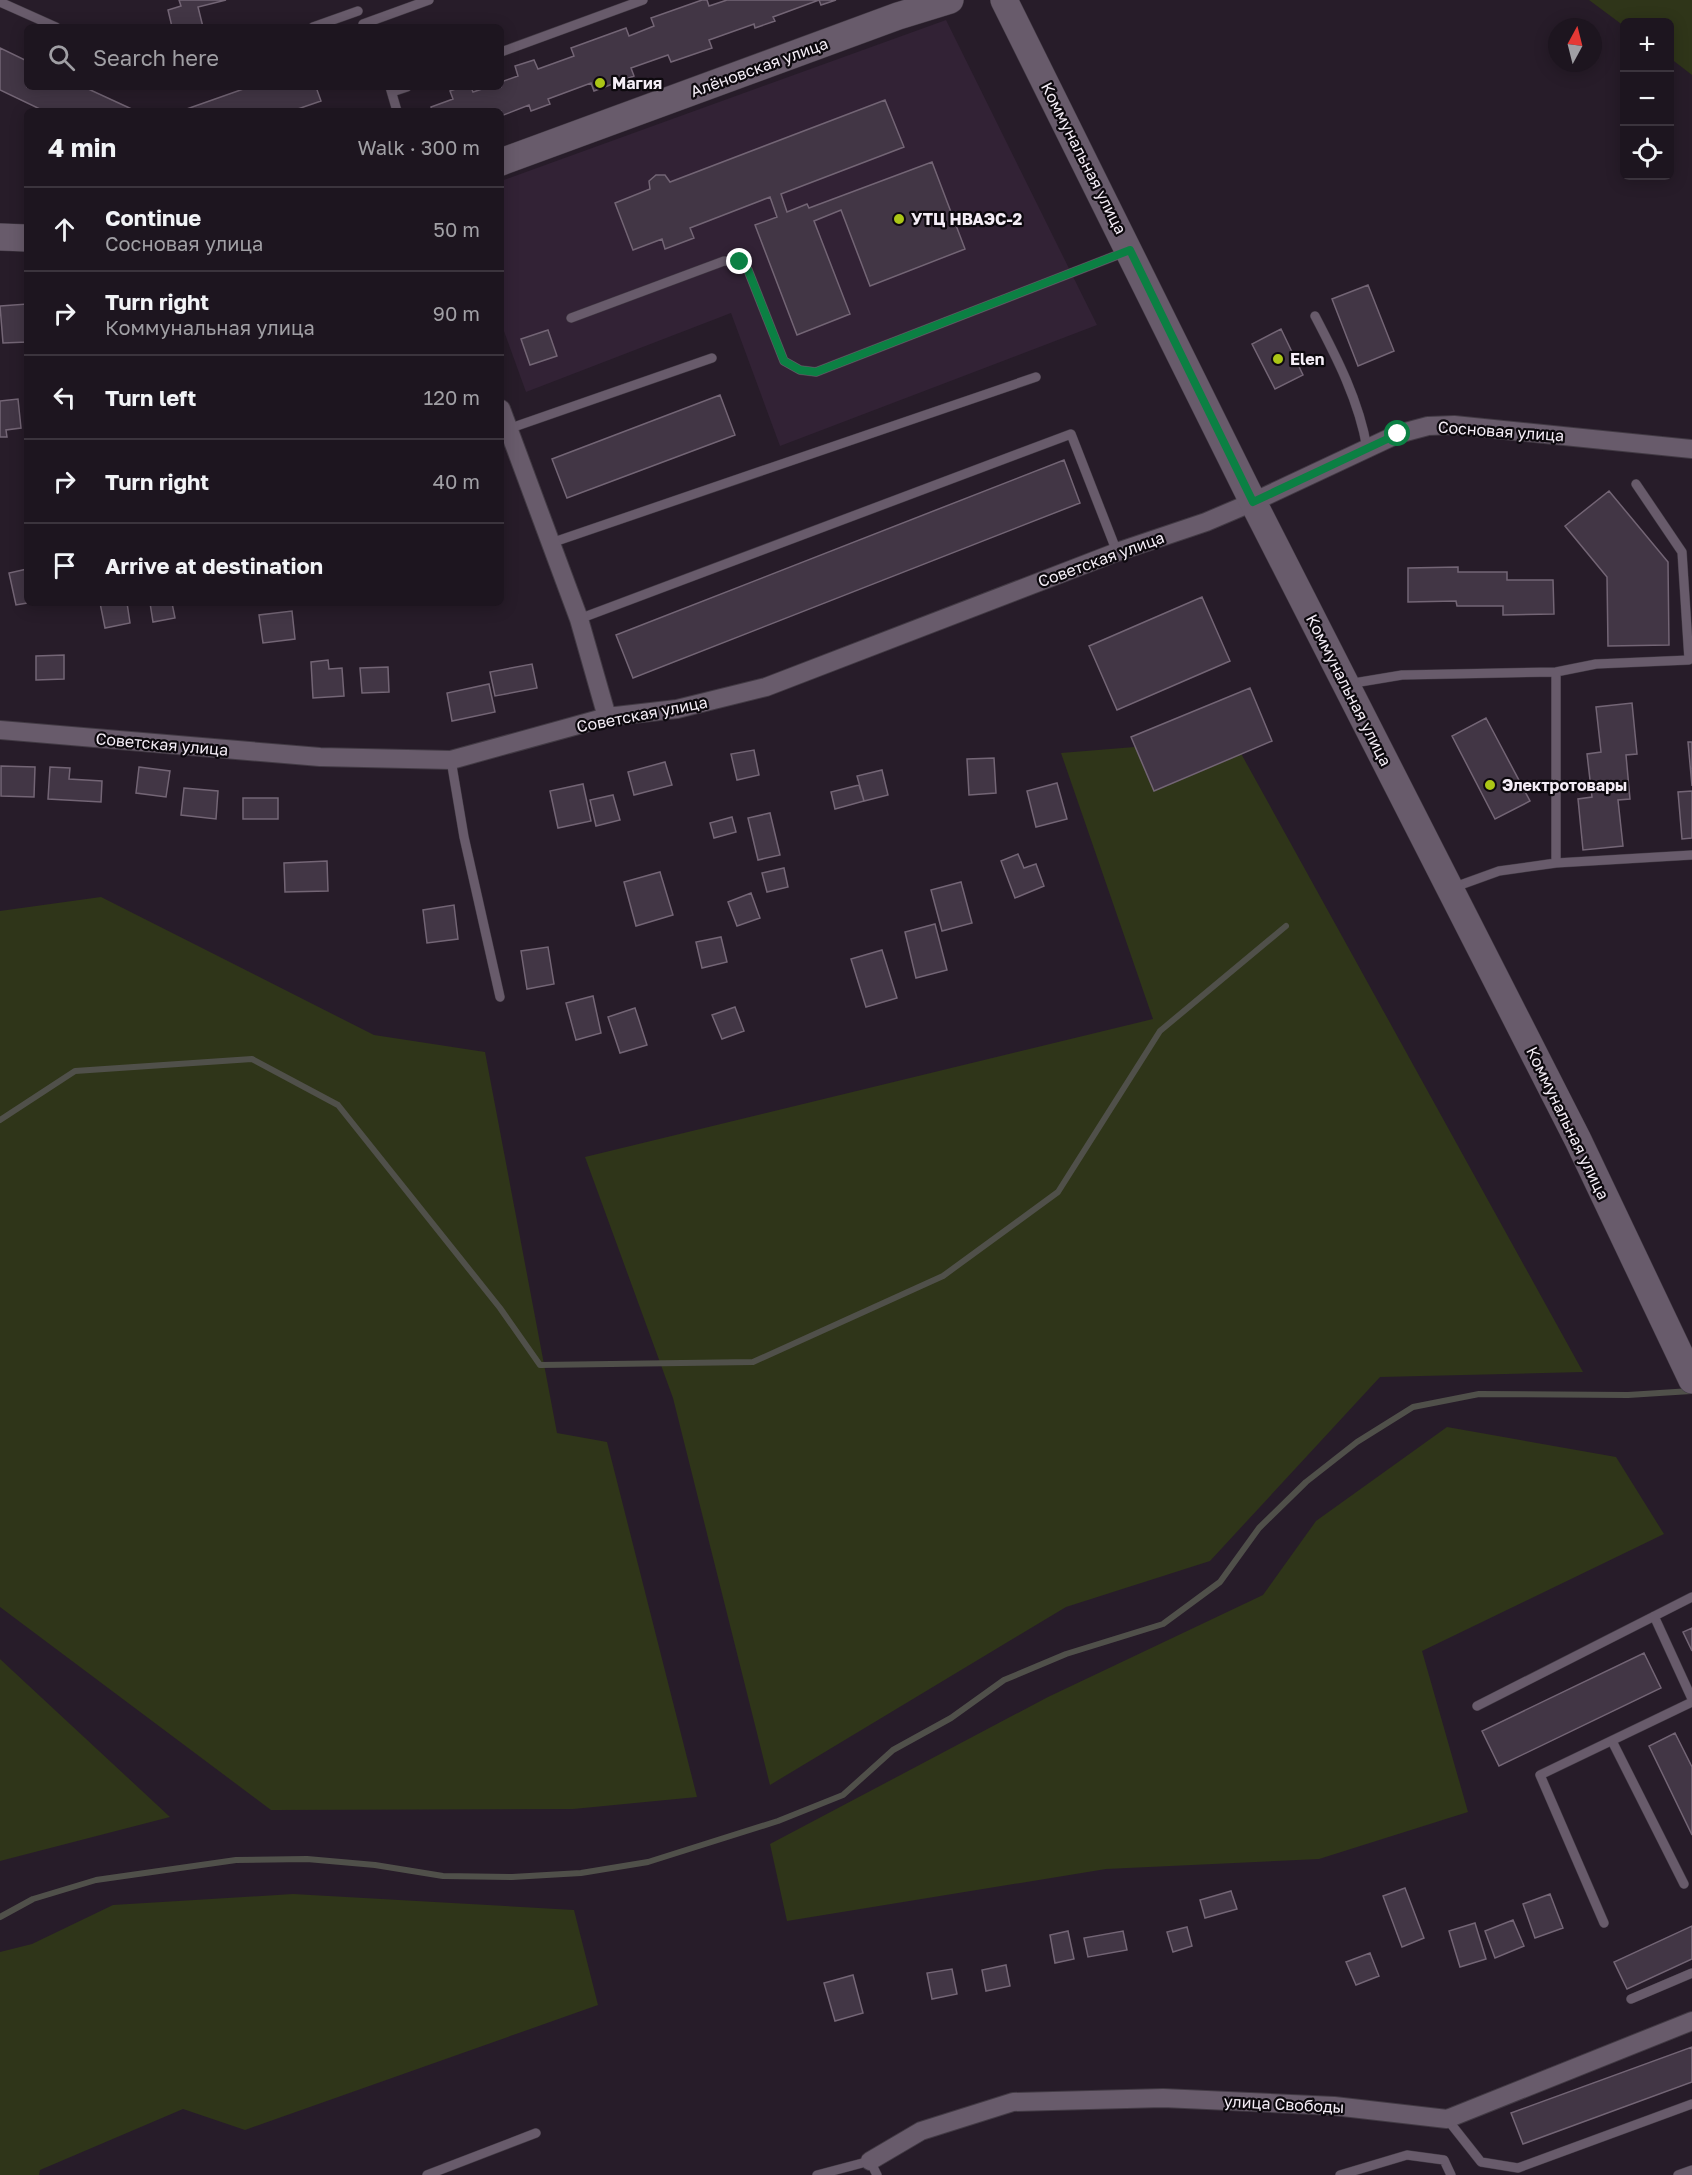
<!DOCTYPE html>
<html lang="en">
<head>
<meta charset="utf-8">
<style>
	:root { --surface:#1d151f; --page:#2a222c; --text:#f1f3f6; --muted:#a09fa4; --line:#3b343d }
	body { margin:0; font-family:"Golos Text",sans-serif; background:var(--page); color:var(--text) }
	.controls { position:absolute; right:18px; top:18px; display:grid; overflow:hidden; border-radius:9px; box-shadow:0 3px 15px #0003 }
	.controls button { width:54px; height:54px; display:grid; place-items:center; padding:0; border:0; border-bottom:2px solid var(--line); background:var(--surface); color:var(--text); font:30px sans-serif }
	.compass { position:absolute; left:1548px; top:18px; width:54px; height:54px; border-radius:50%; background:var(--surface); box-shadow:0 3px 15px #0003; rotate:7deg }
	.stop { position:absolute; width:18px; height:18px; margin:-14px; border:4px solid #0b8043; border-radius:50%; background:#fff }
	.stop.end { background:#0b8043; border-color:#fff; box-shadow:0 2px 6px #0008 }
	.list { margin:0; padding:0; list-style:none }
	h2 { display:flex; justify-content:space-between; align-items:center; height:78px; margin:0; padding:0 24px; font-size:26px }
	h2 small { font-size:20px; font-weight:400; color:var(--muted) }
	.list li { display:grid; grid-template-columns:39px 1fr auto; gap:18px; align-items:center; box-sizing:border-box; height:84px; padding:0 24px; border-top:2px solid var(--line) }
	.list b { display:block; font-size:22px; white-space:nowrap }
	.list p { margin:0; font-size:20px; white-space:nowrap; color:var(--muted) }
	.list em { font-size:20px; font-style:normal; color:var(--muted) }
	.icon { flex:none; width:33px; height:33px; fill:none; stroke:currentColor; stroke-width:2; stroke-linecap:round; stroke-linejoin:round }
	.map { position:relative; flex:none; width:1692px; height:2175px; overflow:hidden }
	.search { position:absolute; background:var(--surface); box-shadow:0 3px 15px #0003; left:24px; top:24px; width:480px; height:66px; display:flex; align-items:center; gap:15px; box-sizing:border-box; padding:0 21px; border-radius:9px; color:var(--muted); font-size:22px }
	.panel { position:absolute; background:var(--surface); box-shadow:0 3px 15px #0003; left:24px; top:108px; width:480px; height:498px; border-radius:9px }
	.map>svg:first-child { display:block }
	.built { fill:#322235 }
	.green { fill:#2f3519 }
	.lines { fill:none; stroke-linecap:round; stroke-linejoin:round }
	.stream { stroke:#50504a; stroke-width:6 }
	.building { fill:#423645; stroke:#736575; stroke-width:1.5 }
	.lane-casing { stroke:#423a44; stroke-width:10 }
	.street-casing { stroke:#423a44; stroke-width:20 }
	.secondary-casing { stroke:#423a44; stroke-width:28 }
	.lane { stroke:#685b6b; stroke-width:9 }
	.street { stroke:#685b6b; stroke-width:18 }
	.secondary { stroke:#685b6b; stroke-width:27 }
	.route { stroke:#0b8043; stroke-width:8 }
	.poi-dot { fill:#abc616; stroke:#0d090e; stroke-width:2 }
	.labels { text-anchor:middle; stroke-width:4.5; stroke-linejoin:round; paint-order:stroke }
	.street-label { font-size:16px; fill:#f4edf6; stroke:#0d090e }
	.poi-label { font-size:16px; font-weight:bold; fill:#f4edf6; stroke:#0d090e; text-anchor:start }
</style>
</head>
<body>
<div class="map">
<svg width="1692" height="2175" viewBox="0 0 1692 2175">
	<rect width="100%" height="100%" fill="#271c29"/>
	<!-- built -->
	<path class="built" d="M946,20l151,305 -317,121 -49,-133 -205,79 -25,-69v-142z"/>
	<!-- green -->
	<path class="green" d="M1589,0h103v75l-22,-17v-36h-46v4z
		M1233,739l350,633 -203,5 -170,184 -144,46 -296,178 -97,-387 -88,-241 568,-138 -92,-266z
		M101,897l273,138 111,17 72,381 50,9 90,355 -124,12 -302,1 -271,-203v-696z
		M1447,1427l169,30 48,77 -242,117 46,161 -149,47 -213,10 -319,52 -17,-77 278,-147 215,-102 53,-74z
		M0,1659l170,158 -170,44z
		M293,1894l281,16 24,95 -353,125 -62,-21 -143,61 -1,5h-39v-223l32,-8 81,-39z"/>
	<g class="lines">
		<!-- stream -->
		<path class="stream" d="M0,1120l75,-49 177,-12 86,46 162,203 40,57 213,-3 190,-86 115,-84 102,-161 126,-105
			M0,1917l33,-18 63,-19 140,-20 71,-1 68,6 68,11 69,1 69,-4 67,-11 130,-41 65,-26 50,-45 58,-32 53,-38 62,-26 97,-30 57,-42 39,-54 47,-46 51,-40 56,-35 66,-13 149,1 63,-4"/>
	</g>
	<!-- building -->
	<path class="building" d="M179,0h47l-28,7 5,20h-31l-4,-17 13,-4z
		M702,0h5l2,6 18,-6h109l-15,5 -2,-5 -46,17 2,4 -20,7 -1,-4 -45,16 3,8 -41,14 -3,-7 -37,13 3,8 -40,15 -3,-8 -43,16 2,5 -19,7 -2,-6 -28,11v-5h-69l-1,-4 22,-8 -3,-8 11,-4h10l2,5 15,-5h13v-5l17,-6 -3,-10 19,-6 4,9 36,-13 -3,-8 55,-20 3,8 25,-10 -3,-8z
		M0,48l27,13v26h57l52,24h-92l-44,-21z
		M249,87h67l5,14 -29,10h-111z
		M885,100l19,47 -123,47 6,18 20,-8 2,4 123,-46 33,87 -95,37 -29,-76 -27,11 36,93 -53,21 -42,-110 22,-8 -7,-20 -80,31 4,10 -29,11 -3,-10 -29,11 -18,-47 35,-14 -1,-8 7,-6h9l5,7z
		M1368,285l26,66 -36,15 -26,-67z
		M27,304v38l-24,1 -3,-37z
		M1281,329l22,46 -28,14 -23,-45z
		M548,330l9,26 -27,9 -9,-26z
		M720,395l15,40 -168,63 -15,-39z
		M18,399l3,29 -15,2 1,7h-7v-36z
		M1064,460l16,43 -447,175 -17,-43z
		M1609,491l59,71 1,83 -61,1 -1,-69 -42,-51z
		M1458,567v5h49v8h46l1,34 -51,1v-9h-46l-1,-5 -48,1v-34z
		M27,569v34l-11,2 -7,-32z
		M1202,597l28,64 -113,49 -28,-64z
		M100,603h27l3,20 -25,5z
		M150,603h22l3,15 -22,4z
		M292,611l3,28 -32,4 -4,-28z
		M64,655v24l-28,1v-24z
		M328,660l1,9 13,-1 2,28 -31,2 -2,-36z
		M532,664l5,24 -42,8 -5,-24z
		M388,667l1,25 -27,1 -2,-25z
		M489,684l6,28 -43,9 -5,-28z
		M1250,688l22,53 -118,50 -23,-54z
		M1632,703l5,51 -11,1 4,44 -12,1 5,46 -40,4 -5,-51 14,-2 -5,-43 14,-2 -5,-45z
		M1486,718l44,83 -35,18 -43,-83z
		M1688,742h4v44z
		M754,750l5,25 -22,5 -6,-26z
		M994,758l2,35 -27,2 -2,-36z
		M665,762l7,23 -38,10 -6,-23z
		M1,766l34,1 -1,30 -33,-1z
		M50,767l20,1 -1,11 33,2 -1,21 -53,-3z
		M139,767l31,4 -4,26 -30,-4z
		M882,770l6,25 -24,6 -7,-25z
		M1057,783l10,36 -31,8 -9,-36z
		M583,784l8,37 -33,7 -8,-37z
		M859,785l5,16 -29,8 -4,-17z
		M184,788l34,3 -2,28 -35,-4z
		M1692,791v47l-10,1 -4,-47z
		M613,795l7,25 -24,6 -6,-26z
		M243,798h35v21h-35z
		M770,813l10,42 -22,5 -10,-42z
		M732,817l4,15 -22,6 -4,-15z
		M1018,854l6,14 12,-4 8,22 -29,12 -14,-37z
		M327,861l1,30 -43,1 -1,-29z
		M784,868l4,19 -21,5 -5,-19z
		M660,872l13,43 -37,11 -12,-44z
		M961,882l11,41 -30,8 -11,-41z
		M751,893l9,25 -23,8 -9,-24z
		M454,905l4,34 -31,4 -4,-33z
		M935,924l12,46 -31,8 -11,-46z
		M721,937l6,25 -25,6 -6,-26z
		M548,947l6,37 -27,5 -6,-38z
		M882,950l15,48 -31,9 -15,-48z
		M593,996l8,37 -25,7 -10,-37z
		M735,1007l9,24 -22,8 -10,-24z
		M635,1008l12,37 -27,8 -12,-36z
		M1692,1628v23l-9,-19z
		M1644,1653l17,35 -162,78 -17,-35z
		M1675,1733l17,34v68l-43,-89z
		M1405,1888l19,50 -22,9 -19,-51z
		M1231,1891l6,18 -32,9 -5,-18z
		M1550,1894l13,34 -28,10 -12,-34z
		M1513,1920l11,26 -29,12 -10,-27z
		M1475,1923l11,36 -26,8 -11,-36z
		M1692,1926v33l-65,30 -13,-27z
		M1187,1927l5,19 -19,6 -6,-20z
		M1068,1931l6,28 -19,4 -5,-28z
		M1123,1931l4,19 -39,7 -4,-19z
		M1370,1953l9,23 -23,9 -10,-23z
		M1006,1965l4,21 -24,5 -4,-21z
		M952,1969l5,25 -25,5 -5,-26z
		M853,1975l10,38 -28,8 -11,-38z
		M1692,2047v35l-169,62 -12,-31z"/>
	<g class="lines">
		<!-- lane casing -->
		<g class="lane-casing">
			<path id="lane" d="M0,2l56,25
				M363,24l66,-24
				M313,27l45,-16
				M501,52l142,-52
				M390,87l7,24
				M392,92l15,-5
				M1315,316c22,42 44,85 52,132
				M571,318l153,-57 16,1 8,8 36,91 16,9 16,2 309,-120
				M508,429l204,-71
				M551,543l485,-166
				M579,619l492,-185 46,118
				M1556,672v191
				M1348,684l54,-9 154,-3 40,-8 93,-4 -7,-108 -46,-68
				M451,760l13,77 36,160
				M1452,888l47,-17 57,-8 136,-8
				M1654,1616l38,83
				M1477,1706l215,-109
				M1612,1741l72,143
				M1604,1923l-64,-148 152,-73
				M1631,1999l61,-26
				M1447,2119l34,43 37,6 174,-64
				M427,2175l109,-42
				M817,2175l53,-14 7,14
				M1340,2175l67,-20 37,5 7,15
				M1678,2175l14,-5"/>
		</g>
		<!-- street casing -->
		<g class="street-casing">
			<path id="street" d="M501,409l78,210 28,98
				M0,730l320,27 131,3 156,-43 70,-8 89,-22 351,-135 89,-30 47,-20 145,-68 30,-8 26,-1 238,24
				M870,2161l51,-30 92,-29 150,-4 171,8 113,13 245,-98"/>
		</g>
		<!-- secondary casing -->
		<g class="secondary-casing">
			<path id="secondary" d="M1004,0l249,502 325,638 114,240
				M501,162l397,-146 52,-16
				M0,237l27,1"/>
		</g>
		<!-- lane -->
		<use href="#lane" class="lane"/>
		<!-- street -->
		<use href="#street" class="street"/>
		<!-- secondary -->
		<use href="#secondary" class="secondary"/>
	</g>
	<g class="lines">
		<!-- route -->
		<path class="route" d="M740,262l8,8 36,91 16,9 16,2 314,-122 123,252 145,-68"/>
	</g>
	<!-- markers -->
	<g class="poi-dot">
		<circle cx="600" cy="83" r="6"/>
		<circle cx="899" cy="219" r="6"/>
		<circle cx="1278" cy="359" r="6"/>
		<circle cx="1490" cy="785" r="6"/>
	</g>
	<g class="labels">
		<!-- street labels -->
		<g class="street-label">
			<text transform="translate(759 67) rotate(-20)" y="6">Алёновская улица</text>
			<text transform="translate(1084 158) rotate(63)" y="6">Коммунальная улица</text>
			<text transform="translate(1501 431) rotate(4)" y="6">Сосновая улица</text>
			<text transform="translate(1101 559) rotate(-20)" y="6">Советская улица</text>
			<text transform="translate(1349 690) rotate(63)" y="6">Коммунальная улица</text>
			<text transform="translate(642 714) rotate(-11)" y="6">Советская улица</text>
			<text transform="translate(162 744) rotate(5)" y="6">Советская улица</text>
			<text transform="translate(1568 1123) rotate(64)" y="6">Коммунальная улица</text>
			<text transform="translate(1284 2104) rotate(3)" y="6">улица Свободы</text>
		</g>
		<!-- poi labels -->
		<g class="poi-label">
			<text x="612" y="89">Магия</text>
			<text x="911" y="225">УТЦ НВАЭС-2</text>
			<text x="1290" y="365">Elen</text>
			<text x="1502" y="791">Электротовары</text>
		</g>
	</g>
</svg>
<div class="controls">
<button>+</button>
<button>−</button>
<button><svg class="icon" aria-label="locate" viewBox="0 0 24 24"><circle cx="12" cy="12" r="6"/><path d="M12 2v4M12 18v4M2 12h4M18 12h4"/></svg></button>
</div>
<svg class="compass" viewBox="-18 -18 36 36"><path d="M0-13l5 13h-10z" fill="#e53935"/><path d="M0 13l5-13h-10z" fill="#a09fa4"/></svg>
<div class="stop" style="left:1398px;top:434px"></div>
<div class="stop end" style="left:740px;top:262px"></div>
<div class="search"><svg class="icon" aria-label="search" viewBox="0 0 24 24"><circle cx="10" cy="10" r="6"/><path d="M15 15l6 6"/></svg>Search here</div>
<section class="panel">
<h2>4 min<small>Walk · 300 m</small></h2>
<ul class="list">
<li><svg class="icon" aria-label="ahead" viewBox="0 0 24 24"><path d="M12 20V5M6 11l6-6 6 6"/></svg><div><b>Continue</b><p>Сосновая улица</p></div><em>50 m</em></li>
<li><svg class="icon" aria-label="right" viewBox="0 0 24 24"><path d="M7 20v-9h11M14 6l5 5-5 5"/></svg><div><b>Turn right</b><p>Коммунальная улица</p></div><em>90 m</em></li>
<li><svg class="icon" aria-label="left" viewBox="0 0 24 24"><path d="M17 20v-9H6M10 6l-5 5 5 5"/></svg><div><b>Turn left</b></div><em>120 m</em></li>
<li><svg class="icon" aria-label="right" viewBox="0 0 24 24"><path d="M7 20v-9h11M14 6l5 5-5 5"/></svg><div><b>Turn right</b></div><em>40 m</em></li>
<li><svg class="icon" aria-label="arrive" viewBox="0 0 24 24"><path d="M6 21V4h12l-3 4 3 4H6"/></svg><div><b>Arrive at destination</b></div></li>
</ul>
</section>
</div>
</body>
</html>
